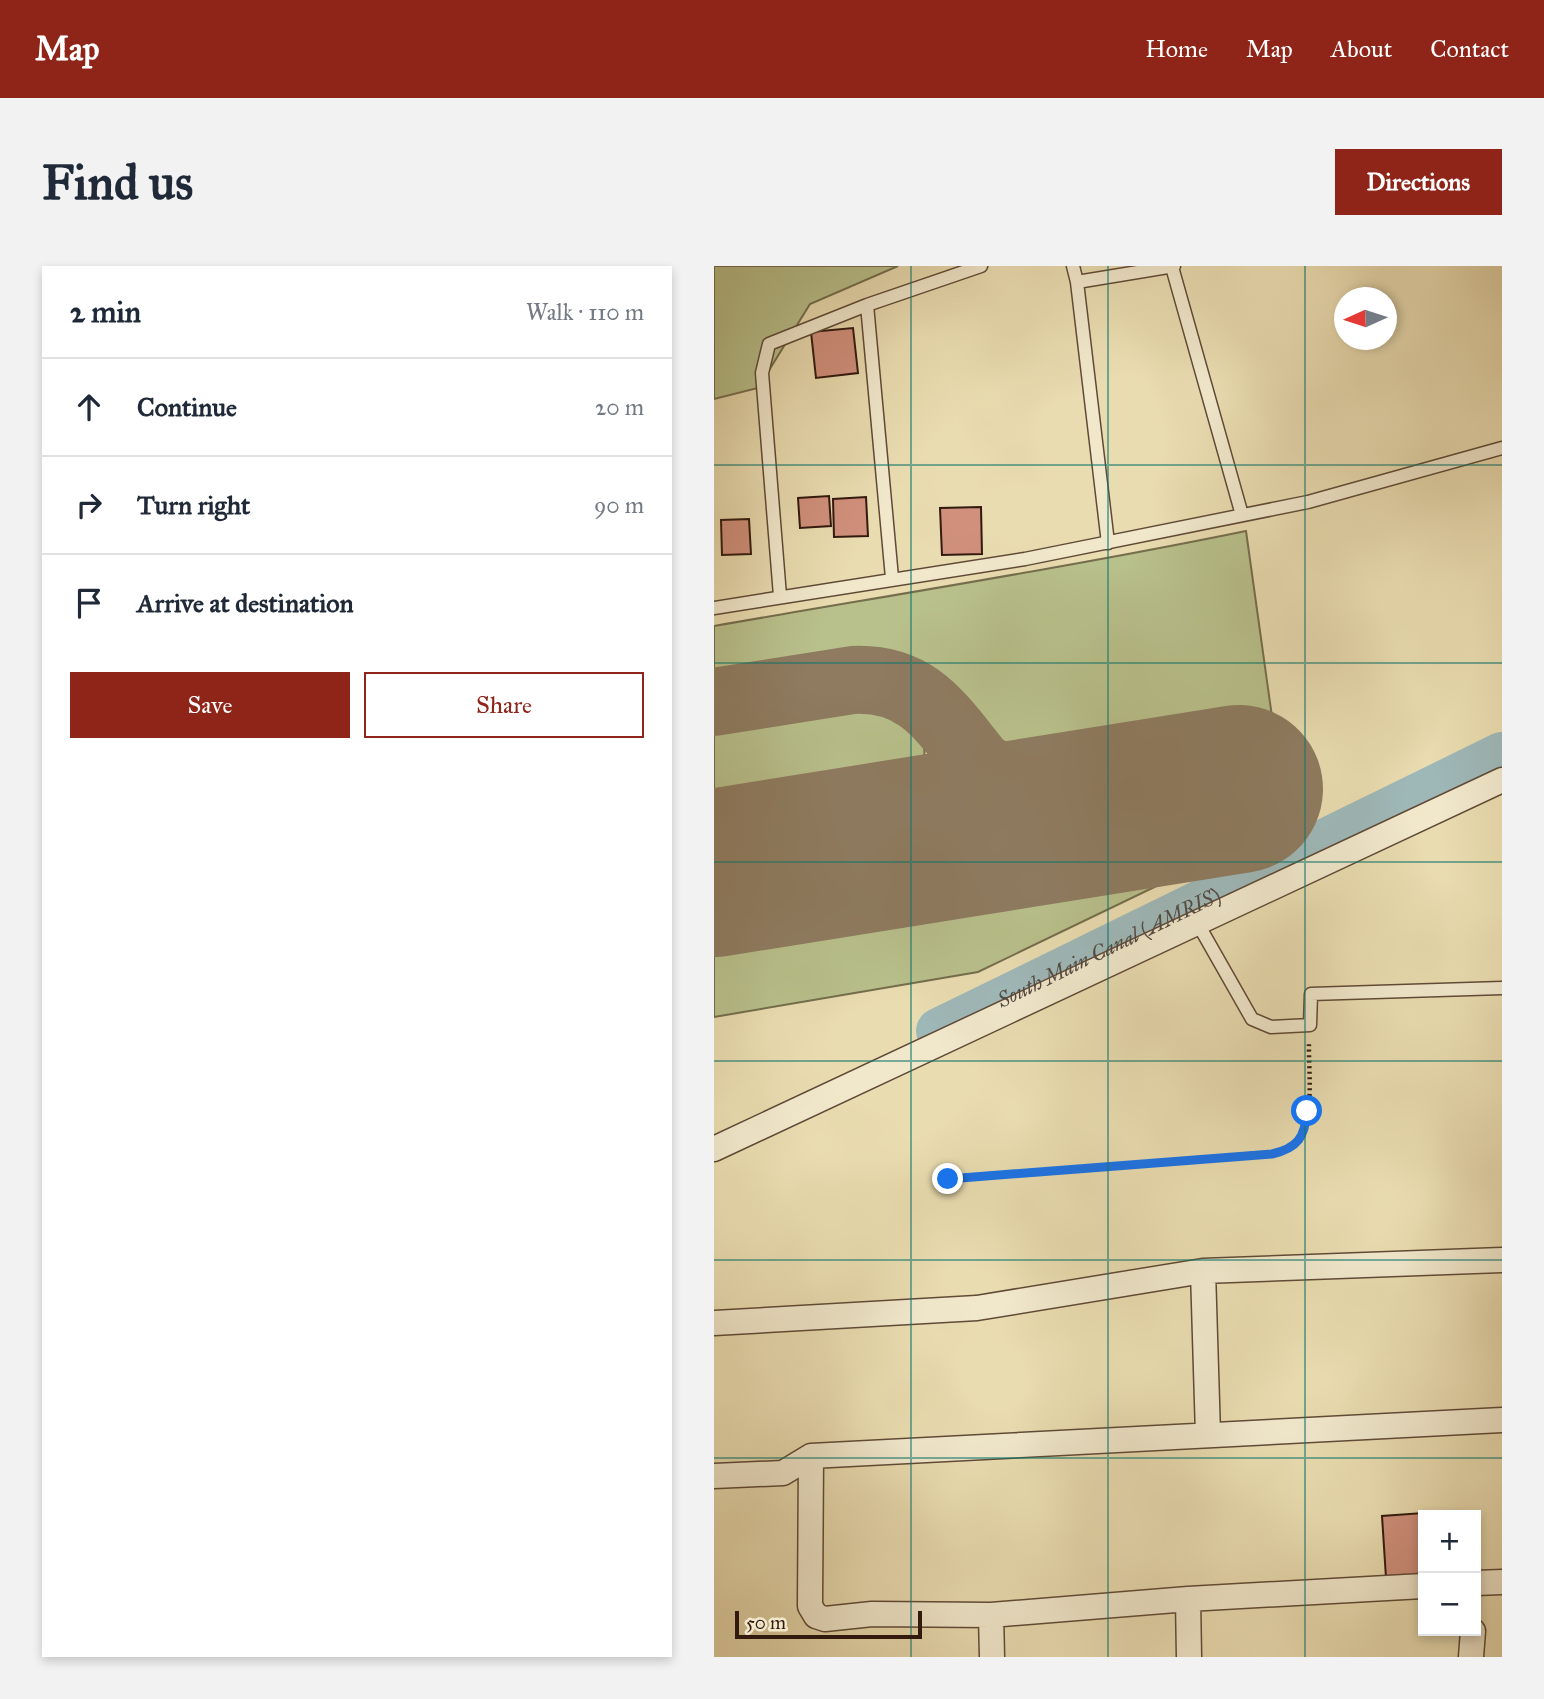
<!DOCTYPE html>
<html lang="en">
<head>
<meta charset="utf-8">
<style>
	:root { --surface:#fff; --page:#f2f2f3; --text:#1f2937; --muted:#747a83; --line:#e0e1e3; --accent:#8f2418 }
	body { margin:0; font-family:"IM FELL Great Primer",serif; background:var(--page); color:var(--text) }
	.controls { position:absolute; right:21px; bottom:21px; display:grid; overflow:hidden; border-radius:0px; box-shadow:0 4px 10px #0003 }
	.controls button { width:63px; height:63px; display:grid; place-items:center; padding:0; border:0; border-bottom:2px solid var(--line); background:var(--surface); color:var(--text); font:35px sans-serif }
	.compass { position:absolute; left:620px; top:21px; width:63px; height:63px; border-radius:50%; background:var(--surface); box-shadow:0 4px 10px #0003; rotate:267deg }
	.scale { position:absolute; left:21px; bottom:18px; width:187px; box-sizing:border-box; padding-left:7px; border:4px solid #321a0f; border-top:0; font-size:19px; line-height:24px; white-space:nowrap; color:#321a0f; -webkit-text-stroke:5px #f1e8cc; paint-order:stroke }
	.stop { position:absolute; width:21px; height:21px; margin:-16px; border:5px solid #1a73e8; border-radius:50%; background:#fff }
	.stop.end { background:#1a73e8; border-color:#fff; box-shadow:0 2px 7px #0008 }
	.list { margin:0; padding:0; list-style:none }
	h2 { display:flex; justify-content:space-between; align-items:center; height:91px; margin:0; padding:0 28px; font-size:30px }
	h2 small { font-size:23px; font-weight:400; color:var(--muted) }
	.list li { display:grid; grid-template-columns:46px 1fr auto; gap:21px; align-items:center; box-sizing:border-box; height:98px; padding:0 28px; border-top:2px solid var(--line) }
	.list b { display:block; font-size:26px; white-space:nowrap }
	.list em { font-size:23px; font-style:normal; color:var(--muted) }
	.actions { display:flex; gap:14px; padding:21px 28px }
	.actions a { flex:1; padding:16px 0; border:2px solid var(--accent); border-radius:0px; text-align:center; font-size:24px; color:var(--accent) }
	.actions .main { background:var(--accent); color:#fff }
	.icon { flex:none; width:38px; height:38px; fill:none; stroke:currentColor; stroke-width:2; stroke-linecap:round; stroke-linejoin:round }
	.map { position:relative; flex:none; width:788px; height:1391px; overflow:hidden; border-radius:0px }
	header { display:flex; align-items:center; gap:42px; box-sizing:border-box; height:98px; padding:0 35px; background:var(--accent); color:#fff }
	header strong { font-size:33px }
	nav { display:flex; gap:38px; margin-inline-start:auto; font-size:24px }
	.intro { display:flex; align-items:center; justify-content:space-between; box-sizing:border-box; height:168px; padding:0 42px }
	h1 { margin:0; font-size:49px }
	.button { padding:18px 32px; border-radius:0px; background:var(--accent); color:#fff; font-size:24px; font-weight:700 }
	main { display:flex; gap:42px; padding:0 42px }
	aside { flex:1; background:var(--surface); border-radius:0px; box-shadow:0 4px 10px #0003 }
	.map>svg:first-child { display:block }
	.green { fill:#b8c08b; stroke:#756d4d; stroke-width:2 }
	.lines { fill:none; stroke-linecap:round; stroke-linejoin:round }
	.river { stroke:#9eb8b8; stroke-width:46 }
	.taxiway { stroke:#8e7b60; stroke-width:68 }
	.runway { stroke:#8e7b60; stroke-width:168 }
	.building { fill:#d0907c; stroke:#321a0f; stroke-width:2 }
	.lane-casing { stroke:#604a37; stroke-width:15 }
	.street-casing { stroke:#604a37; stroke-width:27 }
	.path { stroke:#321a0f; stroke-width:4.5; stroke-dasharray:2 3.5; stroke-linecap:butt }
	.lane { stroke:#f1e8cc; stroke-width:12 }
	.street { stroke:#f1e8cc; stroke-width:24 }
	.route { stroke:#1a73e8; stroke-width:9 }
	.grid { fill:none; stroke:#0f766e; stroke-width:2; stroke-opacity:0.55 }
	.labels { text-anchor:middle; stroke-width:7; stroke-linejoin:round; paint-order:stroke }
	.water-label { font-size:21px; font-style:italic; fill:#524942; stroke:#f1e8cc }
</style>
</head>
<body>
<header>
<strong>Map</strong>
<nav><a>Home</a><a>Map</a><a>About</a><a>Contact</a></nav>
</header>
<div class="intro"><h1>Find us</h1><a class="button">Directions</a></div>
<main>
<aside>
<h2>2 min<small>Walk · 110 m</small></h2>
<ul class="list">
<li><svg class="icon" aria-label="ahead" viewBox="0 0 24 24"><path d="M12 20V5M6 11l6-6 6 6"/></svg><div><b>Continue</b></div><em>20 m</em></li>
<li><svg class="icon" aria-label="right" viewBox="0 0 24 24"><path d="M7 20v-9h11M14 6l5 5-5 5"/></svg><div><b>Turn right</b></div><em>90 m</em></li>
<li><svg class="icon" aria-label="arrive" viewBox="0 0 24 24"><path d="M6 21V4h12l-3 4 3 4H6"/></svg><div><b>Arrive at destination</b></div></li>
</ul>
<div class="actions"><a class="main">Save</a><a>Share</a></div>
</aside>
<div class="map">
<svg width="788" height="1391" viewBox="0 0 788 1391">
	<rect width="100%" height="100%" fill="#e9dcb0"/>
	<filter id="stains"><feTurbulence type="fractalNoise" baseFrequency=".00286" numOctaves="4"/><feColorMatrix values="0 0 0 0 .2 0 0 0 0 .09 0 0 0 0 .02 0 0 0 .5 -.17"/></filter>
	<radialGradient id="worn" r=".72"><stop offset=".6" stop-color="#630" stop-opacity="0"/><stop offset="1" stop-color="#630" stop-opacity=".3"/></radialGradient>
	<!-- green -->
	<path class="green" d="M0,0h184l-88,38 -52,84 -44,11z
		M532,265l27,193 -252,41c-42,-11 -36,-28 -64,-53 -15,-15 -33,-37 -51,-47 -32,-19 -152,10 -192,16v-55c178,-31 356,-59 532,-95z
		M154,431c47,-1 67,44 51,84l-205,33v-92z
		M507,589l-243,117 -264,45v-82z"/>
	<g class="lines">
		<!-- river -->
		<path class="river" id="s1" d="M225,765l563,-276"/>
		<!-- taxiway -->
		<path class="taxiway" d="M0,436l139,-22c66,-3 89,39 127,85
			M208,574l58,-75 79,53"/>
		<!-- runway -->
		<path class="runway" d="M0,607l525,-84"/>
	</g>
	<!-- building -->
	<path class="building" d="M139,62l5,45 -42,5 -5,-46z
		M115,230l2,30 -31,2 -2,-30z
		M152,231l2,39 -34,1 -1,-38z
		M267,241l1,47 -40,1 -2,-47z
		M35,253l2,35 -29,1 -1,-35z
		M709,1247v62l-37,3 -4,-62z"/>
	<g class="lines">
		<!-- lane casing -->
		<g class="lane-casing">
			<path id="lane" d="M359,0l4,16 97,-16
				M458,1l70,248
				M363,16l31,261
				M153,39l25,273
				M66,330l-18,-223 7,-29 98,-39 114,-39
				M0,342l311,-49 283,-57 194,-54
				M484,658l54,95 19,8 39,-2 1,-31 191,-6"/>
		</g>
		<!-- street casing -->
		<g class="street-casing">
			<path id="street" d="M0,883l788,-369
				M489,1005l5,164
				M0,1057l263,-15 226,-37 299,-11
				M97,1190l-1,150 6,10 9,3 47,-5 119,1 197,-16 235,-13
				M0,1210l69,-3 28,-17 691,-36
				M762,1317l26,-1
				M474,1333l1,58
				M277,1349l1,42
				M757,1391l2,-26"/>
		</g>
		<!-- path -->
		<path class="path" d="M234,913l338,-28c32,-21 22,-75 23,-109"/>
		<!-- lane -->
		<use href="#lane" class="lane"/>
		<!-- street -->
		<use href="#street" class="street"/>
	</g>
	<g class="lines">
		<!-- route -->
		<path class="route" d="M234,913l324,-25c26,-6 33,-17 35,-43"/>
	</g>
	<!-- grid -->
	<path class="grid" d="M197,0v1391M394,0v1391M591,0v1391M0,199h788M0,397h788M0,596h788M0,795h788M0,994h788M0,1192h788"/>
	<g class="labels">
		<!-- water labels -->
		<g class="water-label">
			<text dy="7" stroke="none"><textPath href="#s1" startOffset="189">South Main Canal (AMRIS)</textPath></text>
		</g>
	</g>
	<rect width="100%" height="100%" filter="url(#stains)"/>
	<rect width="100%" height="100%" fill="url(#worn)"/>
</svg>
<div class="controls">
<button>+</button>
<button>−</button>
</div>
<svg class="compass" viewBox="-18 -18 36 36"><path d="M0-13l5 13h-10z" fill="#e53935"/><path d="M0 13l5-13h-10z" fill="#747a83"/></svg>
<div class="scale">50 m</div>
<div class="stop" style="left:593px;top:845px"></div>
<div class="stop end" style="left:234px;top:913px"></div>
</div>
</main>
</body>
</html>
